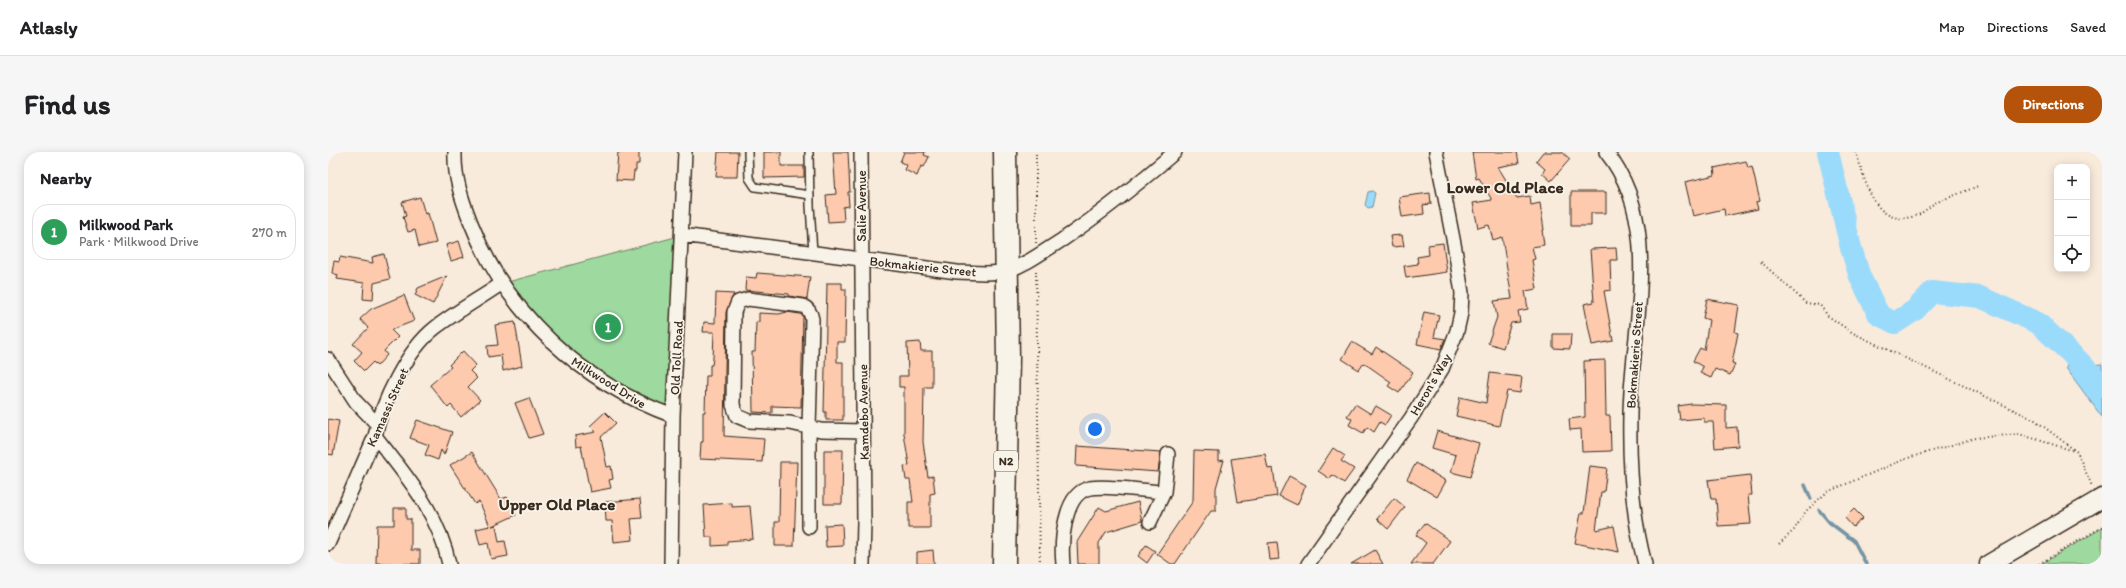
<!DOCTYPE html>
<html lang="en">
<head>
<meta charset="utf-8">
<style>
	:root { --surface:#fff; --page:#f6f6f6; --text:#202124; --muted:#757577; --line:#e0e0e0; --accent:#b45309 }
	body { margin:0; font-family:Itim,sans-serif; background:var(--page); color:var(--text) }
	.controls { position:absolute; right:12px; top:12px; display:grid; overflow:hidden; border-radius:8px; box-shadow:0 2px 10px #0003 }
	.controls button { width:36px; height:36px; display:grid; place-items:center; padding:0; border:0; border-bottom:1px solid var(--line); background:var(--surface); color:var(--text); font:20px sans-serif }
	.you { position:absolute; left:767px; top:277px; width:14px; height:14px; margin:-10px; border:3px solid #fff; border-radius:50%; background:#1a73e8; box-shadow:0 0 0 6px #1a73e833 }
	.badge { display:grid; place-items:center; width:26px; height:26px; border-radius:50%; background:var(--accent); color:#fff; font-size:13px; font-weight:700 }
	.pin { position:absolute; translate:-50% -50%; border:2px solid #fff; box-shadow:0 1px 4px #0006 }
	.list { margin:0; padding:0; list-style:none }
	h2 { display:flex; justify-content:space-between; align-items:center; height:52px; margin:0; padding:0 16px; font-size:17px }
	h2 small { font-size:13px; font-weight:400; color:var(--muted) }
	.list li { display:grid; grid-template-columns:26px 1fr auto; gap:12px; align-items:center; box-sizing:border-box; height:56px; margin:0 8px 8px; padding:0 8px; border:1px solid var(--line); border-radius:16px }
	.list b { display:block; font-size:15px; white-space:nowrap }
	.list p { margin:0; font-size:13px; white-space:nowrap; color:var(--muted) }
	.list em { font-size:13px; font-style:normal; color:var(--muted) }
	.icon { flex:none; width:22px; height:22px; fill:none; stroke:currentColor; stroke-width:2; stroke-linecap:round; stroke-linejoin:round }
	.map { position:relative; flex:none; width:1774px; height:412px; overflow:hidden; border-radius:16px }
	header { display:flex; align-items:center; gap:24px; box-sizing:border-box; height:56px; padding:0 20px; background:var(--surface); border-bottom:1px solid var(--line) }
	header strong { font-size:19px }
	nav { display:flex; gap:22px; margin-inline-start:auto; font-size:14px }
	.intro { display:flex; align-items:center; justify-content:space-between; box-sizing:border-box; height:96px; padding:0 24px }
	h1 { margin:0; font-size:28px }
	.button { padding:10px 18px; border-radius:16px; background:var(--accent); color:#fff; font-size:14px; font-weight:700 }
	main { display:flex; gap:24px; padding:0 24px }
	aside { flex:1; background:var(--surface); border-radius:16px; box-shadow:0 2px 10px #0003 }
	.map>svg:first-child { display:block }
	.green { fill:#9ed99f; stroke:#6c825e }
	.water { fill:#9adbfc; stroke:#7494a3 }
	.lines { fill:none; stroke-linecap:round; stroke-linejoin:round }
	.stream { stroke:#7494a3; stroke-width:3.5 }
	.river { stroke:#9adbfc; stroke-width:22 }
	.building { fill:#fdcaae; stroke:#3b2a1e }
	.lane-casing { stroke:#3b2a1e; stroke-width:10 }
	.street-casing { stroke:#3b2a1e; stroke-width:16 }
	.secondary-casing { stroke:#3b2a1e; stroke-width:21 }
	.highway-casing { stroke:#3b2a1e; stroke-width:25 }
	.path { stroke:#3b2a1e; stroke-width:2; stroke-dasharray:1 3; stroke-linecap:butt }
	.lane { stroke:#f7f3e8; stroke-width:7 }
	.street { stroke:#f7f3e8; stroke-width:13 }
	.secondary { stroke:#f7f3e8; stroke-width:18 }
	.highway { stroke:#f7f3e8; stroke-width:22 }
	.labels { text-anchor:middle; stroke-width:3.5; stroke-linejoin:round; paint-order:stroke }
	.shield { fill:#f7f3e8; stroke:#73665b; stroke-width:1 }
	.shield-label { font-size:12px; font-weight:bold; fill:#3b2a1e }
	.street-label { font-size:13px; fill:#3b2a1e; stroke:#f7f3e8 }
	.district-label { font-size:17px; font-weight:bold; fill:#3b2a1e; stroke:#f7f3e8 }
</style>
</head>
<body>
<header>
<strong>Atlasly</strong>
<nav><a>Map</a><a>Directions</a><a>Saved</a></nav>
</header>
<div class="intro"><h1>Find us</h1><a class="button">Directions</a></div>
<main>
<aside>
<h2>Nearby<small></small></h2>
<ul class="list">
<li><span class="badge" style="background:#2e9e5b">1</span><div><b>Milkwood Park</b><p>Park · Milkwood Drive</p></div><em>270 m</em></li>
</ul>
</aside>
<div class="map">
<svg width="1774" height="412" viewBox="0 0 1774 412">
	<rect width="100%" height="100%" fill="#f8ebdc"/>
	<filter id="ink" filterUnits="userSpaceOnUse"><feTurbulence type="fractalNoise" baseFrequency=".025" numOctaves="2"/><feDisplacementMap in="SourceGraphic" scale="8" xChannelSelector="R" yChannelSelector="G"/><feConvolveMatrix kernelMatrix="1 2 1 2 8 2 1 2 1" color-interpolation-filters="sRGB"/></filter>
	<g filter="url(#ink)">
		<!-- green -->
		<path class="green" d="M351,84l-9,177 -86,-47 -80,-83z
			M1774,376v36h-61z"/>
		<!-- water -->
		<path class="water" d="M1044,39l3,2 -3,14 -4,1 -3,-3 3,-13z
			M1750,208l9,5 15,-1v53l-36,-49 2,-7z"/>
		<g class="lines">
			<!-- stream -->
			<path class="stream" d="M1477,333l6,14
				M1491,358l10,12 25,19 12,23"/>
			<!-- river -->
			<path class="river" d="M1500,0l23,96 9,29 19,38 16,8 20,-13 17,-18 48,5 58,26 40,37 24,26"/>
		</g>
		<!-- building -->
		<path class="building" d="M290,0h21v12h-3v7h-2l-1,10 -17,-1z
			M390,0h20l-1,25h-21z
			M436,0h17v14h23v11l-40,1z
			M505,0h15l2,40h-2l1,14 -6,1 1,14 -16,1 -2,-27 10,-1z
			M576,0h21l-1,3 5,2 -5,10 -3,-1 -4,10 -12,-6 2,-5 -7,-3z
			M1144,0h45l2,11 -21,4 19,31 13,-2 1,9 9,-2 4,27h-2l2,15 -12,2 3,12 -3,1 5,29 -12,2 3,18 -10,2 2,11 -9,1 -8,25 -15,-5 9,-26 -3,-16 18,-2 -10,-62 -9,3 -4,-15 -11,3 -5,-25 19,-3 -13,-22 -3,1z
			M1215,0h19l8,7 -19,22 -9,-8 3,-4 -9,-8z
			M1418,9l2,7 4,-1 8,34 -4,1 2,7 -33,7 -1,-7 -31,7 -8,-34 30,-7 -1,-7z
			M1243,40h35v21h-15v13h-20z
			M1102,41l1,11 -8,1 1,9 -22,3 -3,-20z
			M92,45l5,17 3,-1 8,30 -17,4 -4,-17 -7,2 -5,-15 3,-1 -4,-14z
			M1074,83l2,11 -12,1 -2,-11z
			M131,89l5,16 -13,4 -5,-16z
			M1115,91l4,29 -41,6 -2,-12 14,-2 -1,-7 12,-2 -1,-10z
			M1288,96l1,12h-7l1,30 -7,1 9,50 -21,4 -8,-41 10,-2 -4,-53z
			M56,102l6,25 -16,4 -1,17 -10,-1 1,-16 -27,-4 1,-4 -6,-2 2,-12 5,1 1,-5 33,6 -1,-6z
			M429,121l53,4 -3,22 -18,-3v-2l-44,-4 1,-13 10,1z
			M119,124l-14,28 -18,-9 3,-7z
			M499,131h15v6h4l-1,53h-8v20h6v58h-17v-8h-2z
			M388,141l18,1 -8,18 -2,124 40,3 -2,23 -62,-3 1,-17h2v-30h2l1,-36h4v-11h2l1,-7 1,-26h-11l1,-10 11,1z
			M76,143l10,26 -23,9 7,7 -14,14 3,4 -10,11 -4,-4 -9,9 -10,-10 8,-9 -9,-8 15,-16 -8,-9 11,-10z
			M1379,147l32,6 -4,27 3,1 -6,30 3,1 -5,11 -15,-6 -4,9 -11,-5 3,-6 -10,-6 7,-13 4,2 5,-30 -6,-2z
			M459,160l13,2 3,2 -2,91 -29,-1v7l-19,-1 -1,-60h3l1,-30h3v-9l20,1z
			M1096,160l15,3 -5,22 11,2 -4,10 -24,-5z
			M187,170l7,44 -19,5 -2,-16 -13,2 -1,-11 11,-1 -3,-20z
			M1225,182h18l-1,15 -17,-1z
			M592,190l1,9h11v36h-8l-1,55 5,35 5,-1 2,17 -5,1v34h-22v-26h5l-3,-22h-4l-2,-14 5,-1 -5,-31v-47h-5v-11h9l-1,-33z
			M1024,190l20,12 4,-7 37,25 -14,21 -11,-7 3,-4 -27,-19 -5,7 -17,-11z
			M135,199l13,14 -6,6 7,7 -9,9 12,13 -19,17 -10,-12 -3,3 -18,-23 21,-18 -2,-2z
			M1277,208l1,56h4l1,35 -29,1 -1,-23 -11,1 -1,-11 16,-2 -1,-56z
			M1162,221l32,4 -2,16 -13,-2 -8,35 -43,-10 4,-19 26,6z
			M201,246l14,36 -14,4 -14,-35z
			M1027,252l16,10 5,-8 15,9 -6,10 -5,-3 -6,10 -7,-5 -4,6 -14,-8 3,-6 -5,-3z
			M1363,252l35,1v23l11,-1 1,19 -23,2 -2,-26h-9v-4l-24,2 -2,-14z
			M277,260l11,11 -15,14 6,30 4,-1 2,13 -4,1 2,8 -21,4 -9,-46 -5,1 -1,-11 21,-4 -6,-6z
			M0,267l11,2 -6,34 -5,-1z
			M89,268l35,12 -8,23 -3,-5 -3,10 -13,-5 4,-10 -19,-7z
			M1109,279l42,12 -9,34 -19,-5 5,-17 -24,-7z
			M749,294l84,6 -3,20 -82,-6z
			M1005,296l12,8 -4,5 13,8 -10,14 -12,-8 -2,4 -12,-8z
			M496,298h19l-1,54h-18z
			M866,299l25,1v9l5,-1 -8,28v23h-5l-36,53h-4l-14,-10 36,-53z
			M144,300l29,47 6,-2 9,18 -24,11 4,-1 3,17 6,-1 3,15 -17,3 -3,-16 -8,2 -4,-16 14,-3 -11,-25 -4,3 -25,-39z
			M937,302l3,15 5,-1 4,28 -39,6 -7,-43z
			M452,310h17l-3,84h-19v-24h4z
			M1088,311l30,18 -9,16 -30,-18z
			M1262,314l17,2 -3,24h-3l-5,38 18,-4 5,26 -44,-9 6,-30h3z
			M1422,323l2,20h-4l3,29 -33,2 -2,-27h-5l-3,-19z
			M961,324l17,9 -9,20 -18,-9z
			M1066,346l11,9 -17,22 -11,-10z
			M312,347l2,19 -11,1 2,21 -19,2 -2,-21h-6l-1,-19z
			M810,350l4,19 -36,11 -7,11v21h-21l-1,-22 22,-35 7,4z
			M404,351v4l18,-1 3,33 -26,2v4l-15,1v-9h-6l-2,-32z
			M66,356h12v11h5v31h9v14l-44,-1 1,-38h17z
			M1526,357l9,9 -10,9 -8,-9z
			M1097,371l25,18 -17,23h-22l15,-21 -10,-8z
			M514,372l1,22 -17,1 -1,-22z
			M949,390l2,17 -9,1 -2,-17z
			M818,393l9,6 -8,12 -9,-7z
			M605,398l1,14h-17v-12z
			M1047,398l8,14h-32z"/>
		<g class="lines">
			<!-- lane casing -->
			<g class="lane-casing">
				<path id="lane" d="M420,0l1,26 6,9 55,8
					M481,0l1,53 3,48"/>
			</g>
			<!-- street casing -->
			<g class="street-casing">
				<path id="street" d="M127,0c-1,25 7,48 16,71 35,90 111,160 202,193
					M533,0l3,370 -1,42
					M1278,0c59,73 25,176 24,262 -1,49 2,102 15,150
					M354,83l275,37c15,0 34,3 49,-1 20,-6 38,-20 56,-31 40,-27 77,-57 113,-88
					M0,207l28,43 21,22
					M47,284c31,39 64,78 74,128
					M822,370l14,-30 4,-38
					M481,375v-99l3,-109c-1,-6 -3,-10 -9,-13l-55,-7 -10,3 -4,10 -1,93 4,11 12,5 41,2 31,7 42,1
					M0,392l47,-108c7,-34 32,-86 60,-108 21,-16 44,-29 66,-44
					M343,412l2,-148 12,-264
					M735,412c-2,-20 0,-71 27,-76 19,-3 53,3 74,4
					M980,412l103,-146 31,-49 15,-38 4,-18 1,-20 -7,-44 -19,-97"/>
			</g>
			<!-- secondary casing -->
			<g class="secondary-casing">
				<path id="secondary" d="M1661,412l113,-66"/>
			</g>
			<!-- highway casing -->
			<g class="highway-casing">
				<path id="highway" d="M676,412l4,-206 -3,-206"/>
			</g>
			<!-- path -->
			<path class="path" d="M1528,0c10,31 19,81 64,62 5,-3 10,-8 15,-11 14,-6 29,-11 43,-17
				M708,91v-91
				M1433,110l45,41 14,2 8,11 25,17 182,87 42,32 15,34
				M708,119l4,293
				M1451,392l15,-14 12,-19 21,-19 81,-34 67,-20 44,-4 55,17
				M1711,412l63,-37"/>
			<!-- lane -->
			<use href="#lane" class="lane"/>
			<!-- street -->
			<use href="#street" class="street"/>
			<!-- secondary -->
			<use href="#secondary" class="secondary"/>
			<!-- highway -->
			<use href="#highway" class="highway"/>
		</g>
	</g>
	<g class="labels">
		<!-- shield labels -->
		<rect class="shield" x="666" y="299" width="24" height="20" rx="3"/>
		<g class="shield-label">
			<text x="678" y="313">N2</text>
		</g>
		<!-- street labels -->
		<g class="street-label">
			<text transform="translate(533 54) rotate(-90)" y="5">Salie Avenue</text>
			<text transform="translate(595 114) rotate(6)" y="5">Bokmakierie Street</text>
			<text transform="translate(1306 203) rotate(-86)" y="5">Bokmakierie Street</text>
			<text transform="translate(348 206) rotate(-87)" y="5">Old Toll Road</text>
			<text transform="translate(281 230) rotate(32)" y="5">Milkwood Drive</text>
			<text transform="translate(1102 232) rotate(-60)" y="5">Heron's Way</text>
			<text transform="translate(59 255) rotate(-66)" y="5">Kamassi Street</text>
			<text transform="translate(535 260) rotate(-91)" y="5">Kamdebo Avenue</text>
		</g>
		<!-- district labels -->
		<g class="district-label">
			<text x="1177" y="41">Lower Old Place</text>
			<text x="229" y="358">Upper Old Place</text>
		</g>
	</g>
</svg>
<div class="controls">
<button>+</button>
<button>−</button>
<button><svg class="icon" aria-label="locate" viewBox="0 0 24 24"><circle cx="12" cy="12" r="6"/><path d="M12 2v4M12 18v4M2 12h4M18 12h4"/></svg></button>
</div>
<div class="you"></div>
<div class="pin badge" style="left:280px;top:175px;background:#2e9e5b">1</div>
</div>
</main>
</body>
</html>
